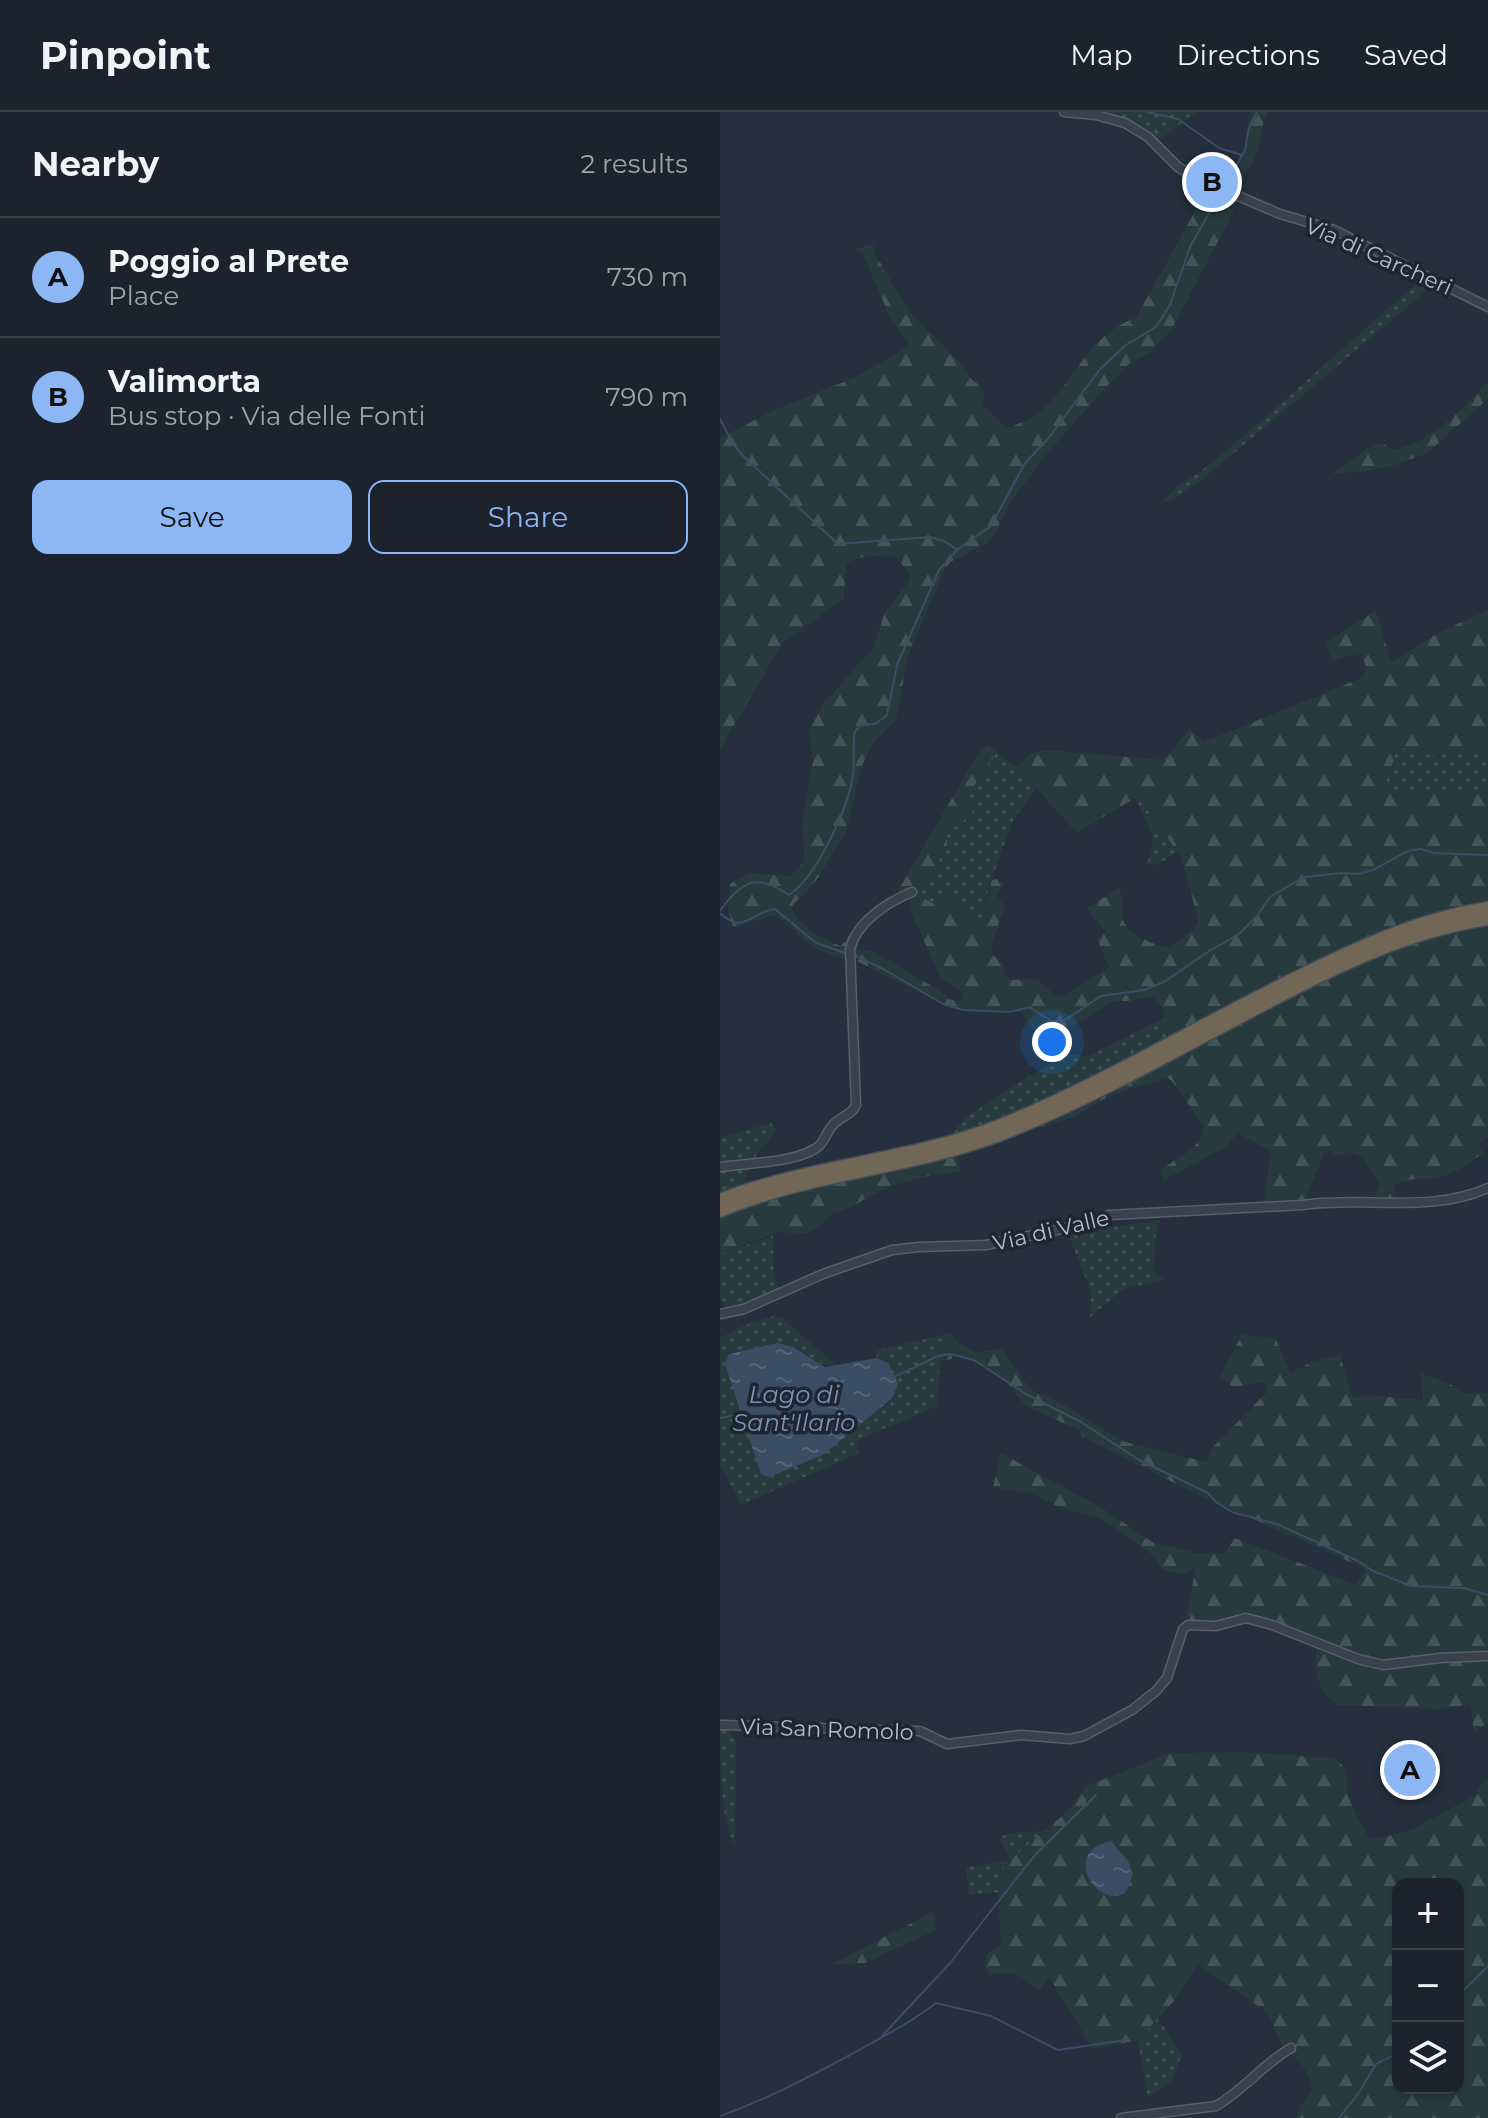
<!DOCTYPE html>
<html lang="en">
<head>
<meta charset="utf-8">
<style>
	:root { --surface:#1c232e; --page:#252b36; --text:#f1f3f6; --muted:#a0a4aa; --line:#3a404a; --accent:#8db6f4 }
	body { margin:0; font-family:Montserrat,sans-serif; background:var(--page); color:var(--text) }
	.controls { position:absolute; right:24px; bottom:24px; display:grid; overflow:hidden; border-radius:16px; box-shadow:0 4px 12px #0003 }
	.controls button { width:72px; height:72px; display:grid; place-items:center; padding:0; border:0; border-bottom:2px solid var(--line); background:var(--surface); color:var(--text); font:40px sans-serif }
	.you { position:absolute; left:332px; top:930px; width:28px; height:28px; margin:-20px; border:6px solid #fff; border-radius:50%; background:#1a73e8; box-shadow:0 0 0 12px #1a73e833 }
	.badge { display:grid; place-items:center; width:52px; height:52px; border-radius:50%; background:var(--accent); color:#111; font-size:26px; font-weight:700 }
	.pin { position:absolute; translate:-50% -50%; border:4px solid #fff; box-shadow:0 2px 8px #0006 }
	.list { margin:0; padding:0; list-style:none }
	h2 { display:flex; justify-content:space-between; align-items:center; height:104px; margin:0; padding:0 32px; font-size:34px }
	h2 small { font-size:26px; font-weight:400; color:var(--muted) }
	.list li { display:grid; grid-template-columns:52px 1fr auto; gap:24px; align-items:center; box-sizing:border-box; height:120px; padding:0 32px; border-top:2px solid var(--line) }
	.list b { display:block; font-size:30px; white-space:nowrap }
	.list p { margin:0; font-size:26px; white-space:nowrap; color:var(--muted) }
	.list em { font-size:26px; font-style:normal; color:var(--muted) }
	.actions { display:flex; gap:16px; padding:24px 32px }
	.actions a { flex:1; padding:18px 0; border:2px solid var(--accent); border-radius:16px; text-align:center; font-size:28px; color:var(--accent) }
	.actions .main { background:var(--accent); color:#111 }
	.icon { flex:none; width:44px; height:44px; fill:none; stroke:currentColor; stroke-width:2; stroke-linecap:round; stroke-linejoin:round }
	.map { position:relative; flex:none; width:768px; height:2006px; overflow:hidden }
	header { display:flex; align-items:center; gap:48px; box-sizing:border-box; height:112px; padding:0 40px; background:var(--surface); border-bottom:2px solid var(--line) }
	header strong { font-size:38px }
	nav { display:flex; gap:44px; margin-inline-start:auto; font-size:28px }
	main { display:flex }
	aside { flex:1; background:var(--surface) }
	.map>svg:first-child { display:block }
	.grass { fill:url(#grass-dots) }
	.forest { fill:url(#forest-firs); fill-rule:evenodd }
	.water { fill:url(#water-ripples) }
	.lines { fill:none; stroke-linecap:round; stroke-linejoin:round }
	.stream { stroke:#3a4d65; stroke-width:2 }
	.minor-casing { stroke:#565f6b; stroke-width:11 }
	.highway-casing { stroke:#434c58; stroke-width:15 }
	.minor { stroke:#38414d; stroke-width:8 }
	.highway { stroke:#726756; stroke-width:12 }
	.labels { text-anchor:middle; stroke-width:7; stroke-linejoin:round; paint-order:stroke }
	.street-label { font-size:22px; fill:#b4bcc8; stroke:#1d2632 }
	.water-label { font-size:24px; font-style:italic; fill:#7c93af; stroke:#1d2632 }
</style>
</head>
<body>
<header>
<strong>Pinpoint</strong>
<nav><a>Map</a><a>Directions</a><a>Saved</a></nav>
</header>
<main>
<aside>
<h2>Nearby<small>2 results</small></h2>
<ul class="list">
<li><span class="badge">A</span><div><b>Poggio al Prete</b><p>Place</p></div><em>730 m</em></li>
<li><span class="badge">B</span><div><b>Valimorta</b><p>Bus stop · Via delle Fonti</p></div><em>790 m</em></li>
</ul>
<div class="actions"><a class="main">Save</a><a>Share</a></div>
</aside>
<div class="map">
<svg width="768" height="2006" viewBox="0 0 768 2006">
	<defs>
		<pattern id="grass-dots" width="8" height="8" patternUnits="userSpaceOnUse" patternTransform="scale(2)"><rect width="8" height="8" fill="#273b3e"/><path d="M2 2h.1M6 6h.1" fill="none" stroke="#445558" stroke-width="1.8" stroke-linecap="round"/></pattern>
		<pattern id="forest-firs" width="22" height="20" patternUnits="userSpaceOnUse" patternTransform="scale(2)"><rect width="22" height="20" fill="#273b3e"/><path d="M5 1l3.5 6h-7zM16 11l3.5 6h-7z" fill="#445558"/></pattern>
		<pattern id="water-ripples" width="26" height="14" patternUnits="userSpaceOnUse" patternTransform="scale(2)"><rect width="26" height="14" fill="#3a4d65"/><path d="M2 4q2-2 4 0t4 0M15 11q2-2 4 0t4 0" fill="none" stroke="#54657a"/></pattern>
	</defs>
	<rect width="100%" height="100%" fill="#252f3d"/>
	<!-- grass -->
	<path class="grass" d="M375,0h101l-42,32 -6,-7z
		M706,163l12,6 -228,192 -30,22 -20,9 19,-19 20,-12 68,-57z
		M678,635l37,9 20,-6 33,4v40l-86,-3 -9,5 -7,-17z
		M271,636l26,19 19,22 -23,31 -25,69 -6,28 -6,5c-11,-3 -16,-12 -20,-22l-23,3 -14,-7 28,-49v-11l4,-7 22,-15c-1,-7 -6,-13 -4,-20 6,-18 27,-27 22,-46z
		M416,686l7,6 34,48 -20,13 -10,-1c13,-31 -1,-38 -11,-66z
		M442,907l17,19 -44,24 -183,78 5,-13 12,-12 86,-55 13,-7 18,4z
		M51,1011l5,7c-18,26 -27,26 -32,61l-21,8 -3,-5v-56z
		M440,1109l-4,12 -3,37 11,10 -40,9 -34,28 1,-25 -25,-64 13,-4 6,10 20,-6z
		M53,1124l1,38 6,19 -51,19 -9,-15v-43z
		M54,1204l8,2 54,47c-18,3 -26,-11 -42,-17 -21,-8 -45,3 -65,6l-4,10 36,110 8,3 54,-22 37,-32 28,-60 -11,-5 -1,-7 70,-17v4l-5,4 -4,64 -81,35 3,12 -118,52 -21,-41v-126l23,-12z
		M0,1613l7,1 9,17 -1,102c-15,-25 -15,-86 -15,-120z
		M324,1719l-40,34 -5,27 -30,3 -3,-28 44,-7 -11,-23 11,-4z
		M438,1906l24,37 -11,26 -23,17 -10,-58z"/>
	<!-- forest -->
	<path class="forest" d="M531,0h17c-12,21 -4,43 -24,60l-3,25 -69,132 -23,24 -18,9 -29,29 -58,66 -33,44 -15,30 -10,13 -36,18 -7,11 -35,83 -12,63 -24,25 -11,24 -15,63 -27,46 -28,30c7,19 32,33 50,39l10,-13 8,3 -1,15h15l72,43 1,5 16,2 2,-9 -23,-14 -27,-59 -4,-10 2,-16 -13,5v-9l77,-132 11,-12 4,3 2,9 -23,35 -2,8 5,14 -22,15 -4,7v10l-28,50 14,7 23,-7c2,11 8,23 20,26l6,-5 10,-37 5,-1 7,5 -8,10 9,13 -13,35v12l11,10 2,12 6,4 26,-1 19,17 7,1 46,-30 -12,-28 8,-7 -18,-24 32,-20c7,17 1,21 4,32 5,15 30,24 44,28l18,-11 14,-14 -18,-66 -38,-53 -8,-6 -58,35 -60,-66 15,-14 14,-3 117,10 27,-31 14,13 160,-65 2,-10 -4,-12 -17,1 -12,6 -8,-20 51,-31 15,51 49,-30 48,-22v144l-33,-4 -20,6 -36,-9 -13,32 8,17 8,-5 86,3v114l-309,130 -17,-19 3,-8 -11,-15 -27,5h-13l-39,23 -15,6h-27l-12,-18 -52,-1 -23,-5 -95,-48c-34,1 -51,-25 -76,-43l-42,12 -5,-18 2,-25 19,-11 42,3 13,-14 -1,-41 10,-60 -4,-30 15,-28 49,-55 12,-36 25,-32v-5c-5,-5 -8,-11 -12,-16 -10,-8 -42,-2 -52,4l-2,36 -61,43 -63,107v-311l52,-27 84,-34 55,-32 -19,-23 -30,-70 -10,-2 21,-6 1,8 34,58 50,51 14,19 12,8 -1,18 22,22c65,-14 69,-89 131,-110l58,-105 11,-31 15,5 23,-32z
		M768,270v17l-61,54 -35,13 -26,5 -34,3c13,-12 30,-19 43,-31l8,1 12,6c37,-9 68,-41 93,-68z
		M768,807v218l-9,8 4,9c-13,7 -25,18 -39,22 -18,6 -33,-1 -50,10l-2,15h-19l7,-16 -17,-27 -12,-6 -16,4 -6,-6 -4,1 -22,54 -40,2 8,-56 -34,-18 -10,13 -63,34 -4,-10c16,-11 42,-22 44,-43l-32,-46 -5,-3 -44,13 -19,8 -28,17 -37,12 -8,-6 319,-162z
		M234,1037l7,22c-30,4 -60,9 -87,23 -14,7 -24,16 -41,18 -6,10 -21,22 -34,22 -7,1 -12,-3 -20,-2l-59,22v-43z
		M232,1221l2,7 22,12 26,-3 28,40 32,15 60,37 84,21 8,-16 54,-55 -3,-9 -32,5 -13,-11 22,-42 34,5 14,34 22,-11 28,-7 12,43 14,-3 57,5 -2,-27c16,8 31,9 45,21l22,-2v330l-14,10 -3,-28 -30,5 -104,-4c-24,-19 -21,-35 -21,-63l-70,-24 -51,8 -8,-11 9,-49 -10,8 -24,-4 -8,-14 -53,-38 -42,-11 -28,-14 -38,-6 8,-34 104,57 47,32 43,11h30l10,-15 121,47 10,-16 -182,-81 -102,-52 -3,-6 -53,-24 -25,-30 -15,-9 -12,-7 -21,-5 -1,4 -11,2v-20l4,-3 1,-4z
		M523,1640l91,6c16,10 11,18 14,34 1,13 16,36 22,48l39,-9 67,-36 3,-9 9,-7v339h-191l4,-13 11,-15 -1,-10 -8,-14 -21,-21 -15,-33 -69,-47 -25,37 -35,38 -45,9 -44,-72 -10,13c-19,-16 -26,-20 -50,-15l-4,-10 3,-12 13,-9 -3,-48 6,-31 65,-55 17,-24 85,-33zM678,1772h60v204h-60z
		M213,1800l3,18 -71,33 -33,1z"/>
	<!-- water -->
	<path class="water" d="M57,1231l16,4 32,20 52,-9 11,5 10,21 -6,14 -69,57 -54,22 -8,-3 -36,-110 4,-10z
		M391,1729l17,20 5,12c-2,7 -5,20 -12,22 -27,9 -59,-44 -10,-54z"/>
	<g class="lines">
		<!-- stream -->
		<path class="stream" d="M427,0l31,7 41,29 23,7
			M504,75l21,-37 4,-22 8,-16
			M0,307l13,25 10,12 95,88 92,-7 14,4 12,8
			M0,799c22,-31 37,-38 69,-16 28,-18 60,-89 64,-120 2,-15 -1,-30 2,-44l7,-7h13l12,-9 10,-50 42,-95 18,-20 34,-24 34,-63 22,-23 54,-72 25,-23 30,-18 14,-22 20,-58 31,-55
			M0,801c24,23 32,-2 55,-4l41,34 32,11
			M134,843l31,15 58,34 20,6 46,2 21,-5 21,14 11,1 39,-26 43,-6 20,-8 42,-29 33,-19 17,-17 14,-20 34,-20 37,-4 18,1 14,-4 35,-19 13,-2 12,4 55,2
			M174,1265l44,-21 12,-2 24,6 52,34 55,28 58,38 69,33 8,9 16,10 45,12 81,37 15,10 38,15 53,2 24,7
			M0,1306l24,-5
			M738,1884l30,-30
			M162,1924l68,-73 85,-108 61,-60
			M0,2004c45,-16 87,-38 130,-61 30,-17 59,-31 86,-52l55,13 67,34 68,-10
			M619,2006l21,-27 16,-27 22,-11"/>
		<!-- minor casing -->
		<g class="minor-casing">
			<path id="minor" d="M344,0l32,3 29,8 23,14 30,30 18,11 84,36 54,16 154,77
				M0,1055c25,-4 79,-4 99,-21 6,-6 8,-15 14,-21 7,-9 18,-9 23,-20l-6,-156c6,-26 37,-47 62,-57
				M0,1202l24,-5 79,-35 69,-24 27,-3 67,-2 80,-17 43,-13 194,-10c61,-9 127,9 185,-17
				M0,1613l200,6 27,13 74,-9 49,4 14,-3 48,-26 24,-19 11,-13 16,-49 5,-4 28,1 30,-8 26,7 86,34 25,6 57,-7 48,-2
				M401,2006l95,-12c28,-16 47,-42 75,-58"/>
		</g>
		<!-- highway casing -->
		<g class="highway-casing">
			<path id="highway" d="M0,1088c91,-36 191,-39 281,-75 106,-43 203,-103 305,-152 59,-29 117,-55 182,-65
				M0,1099c92,-39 194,-42 287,-79 86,-34 168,-81 250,-124 74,-39 147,-76 231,-89"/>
		</g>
		<!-- minor -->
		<use href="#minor" class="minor"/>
		<!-- highway -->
		<use href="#highway" class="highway"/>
	</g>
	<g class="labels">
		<!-- street labels -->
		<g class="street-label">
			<text transform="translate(659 144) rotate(24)" y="8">Via di Carcheri</text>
			<text transform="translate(331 1118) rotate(-13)" y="8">Via di Valle</text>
			<text transform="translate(107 1617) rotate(2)" y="8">Via San Romolo</text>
		</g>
		<!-- water labels -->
		<g class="water-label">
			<text x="74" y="1291">Lago di<tspan x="74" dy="28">Sant'Ilario</tspan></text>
		</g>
	</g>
</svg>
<div class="controls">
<button>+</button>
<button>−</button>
<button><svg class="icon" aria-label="layers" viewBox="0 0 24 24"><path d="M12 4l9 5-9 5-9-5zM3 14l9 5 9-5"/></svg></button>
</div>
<div class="you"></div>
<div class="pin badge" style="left:690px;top:1658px">A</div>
<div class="pin badge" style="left:492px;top:70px">B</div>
</div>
</main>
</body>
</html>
